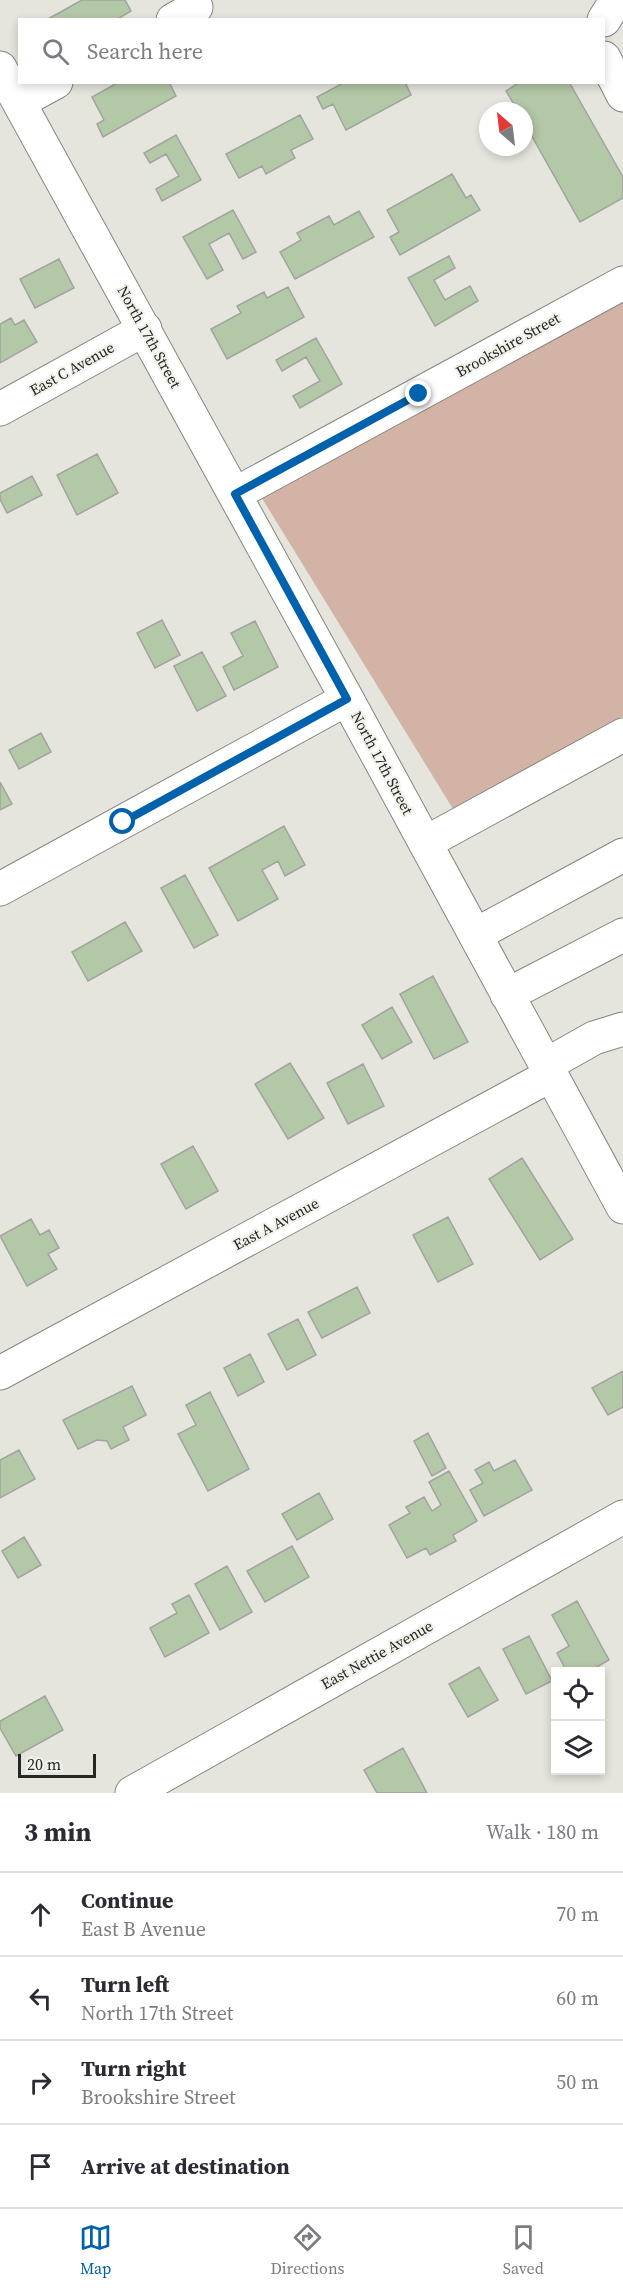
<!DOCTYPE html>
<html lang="en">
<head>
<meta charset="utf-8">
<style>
	:root { --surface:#fff; --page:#f2f2f3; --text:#2b2b33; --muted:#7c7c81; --line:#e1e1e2; --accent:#0061ad }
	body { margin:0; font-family:"Source Serif 4",serif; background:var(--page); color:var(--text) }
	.controls { position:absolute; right:18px; bottom:18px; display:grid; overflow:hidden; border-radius:0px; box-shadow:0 3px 9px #0003 }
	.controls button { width:54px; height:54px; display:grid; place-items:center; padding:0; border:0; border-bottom:2px solid var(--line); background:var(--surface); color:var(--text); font:30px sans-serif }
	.compass { position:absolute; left:479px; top:102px; width:54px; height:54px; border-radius:50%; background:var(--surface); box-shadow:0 3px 9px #0003; rotate:332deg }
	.scale { position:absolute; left:18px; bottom:15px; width:78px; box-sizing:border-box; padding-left:6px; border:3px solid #262623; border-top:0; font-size:16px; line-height:21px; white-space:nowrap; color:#262623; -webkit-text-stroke:4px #f2f2ec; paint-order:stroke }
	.stop { position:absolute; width:18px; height:18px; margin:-14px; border:4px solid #0061ad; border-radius:50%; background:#fff }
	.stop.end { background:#0061ad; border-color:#fff; box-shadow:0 2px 6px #0008 }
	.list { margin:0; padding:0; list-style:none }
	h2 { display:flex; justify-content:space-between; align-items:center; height:78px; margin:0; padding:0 24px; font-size:26px }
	h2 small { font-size:20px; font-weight:400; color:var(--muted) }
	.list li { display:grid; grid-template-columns:39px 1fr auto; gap:18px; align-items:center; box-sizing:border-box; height:84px; padding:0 24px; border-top:2px solid var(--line) }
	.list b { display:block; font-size:22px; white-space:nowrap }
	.list p { margin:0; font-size:20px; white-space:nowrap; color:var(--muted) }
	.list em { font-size:20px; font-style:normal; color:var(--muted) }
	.icon { flex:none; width:33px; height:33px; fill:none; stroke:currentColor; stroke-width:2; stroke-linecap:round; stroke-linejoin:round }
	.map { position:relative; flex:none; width:623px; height:1793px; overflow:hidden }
	.search { position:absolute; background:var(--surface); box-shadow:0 3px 9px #0003; left:18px; right:18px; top:18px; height:66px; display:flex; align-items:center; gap:15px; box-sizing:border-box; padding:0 21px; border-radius:0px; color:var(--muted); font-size:22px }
	.sheet { height:414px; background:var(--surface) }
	nav { display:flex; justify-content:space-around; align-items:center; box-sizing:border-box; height:84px; border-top:2px solid var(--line); background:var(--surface); font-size:16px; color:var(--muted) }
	nav a { display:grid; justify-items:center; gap:3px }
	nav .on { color:var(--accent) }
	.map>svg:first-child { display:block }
	.green { fill:#d2b3a5 }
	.building { fill:#b3c8a7; stroke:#a0a49e; stroke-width:1.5 }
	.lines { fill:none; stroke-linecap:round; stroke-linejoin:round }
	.minor-casing { stroke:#86857f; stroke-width:35 }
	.minor { stroke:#fff; stroke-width:33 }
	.route { stroke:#0061ad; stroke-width:8 }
	.labels { text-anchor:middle; stroke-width:4.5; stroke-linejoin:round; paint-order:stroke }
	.street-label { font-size:15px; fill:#262623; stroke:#f2f2ec }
</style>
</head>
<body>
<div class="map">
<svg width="623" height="1793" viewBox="0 0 623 1793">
	<rect width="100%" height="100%" fill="#e5e5de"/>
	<!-- green -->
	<path class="green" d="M623,297v419l-170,93 -193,-314z"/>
	<!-- building -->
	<path class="building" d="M82,0h43l6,11 -15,9h-70z
		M119,82h50l7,14 -73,41 -6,-13 7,-4 -12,-23z
		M345,82h60l6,13 -65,35 -13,-26 -10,5 -6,-12z
		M520,82h49l54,95v21l-43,24 -56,-100v-11h-6l-12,-20z
		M300,115l13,24 -22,11 4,8 -29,16 -4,-8 -23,12 -13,-24z
		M176,135l25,45 -39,21 -6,-12 23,-13 -13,-22 -16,9 -6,-10z
		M452,174l14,24 5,-3 9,15 -80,45 -10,-18 9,-5 -12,-22z
		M233,210l23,42 -13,7 -14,-26 -20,11 14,26 -16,9 -24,-42z
		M359,211l15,26 -79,42 -15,-27 21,-12 -4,-7 32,-17 5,9z
		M449,256l6,12 -21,12 11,20 25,-14 8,15 -43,25 -27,-48z
		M59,259l15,29 -39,20 -15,-29z
		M288,287l16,30 -77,42 -16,-30 30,-16 -4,-7 27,-14 3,6z
		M11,318l4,7 9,-5 13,22 -37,21v-39z
		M316,338l26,46 -42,24 -7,-12 27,-15 -14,-24 -24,14 -6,-11z
		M97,454l21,39 -41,22 -20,-40z
		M32,476l10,19 -35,18 -7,-14v-6z
		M162,620l18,35 -25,13 -18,-35z
		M255,621l23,46 -44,23 -11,-23 20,-11 -12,-23z
		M202,652l24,44 -29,15 -23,-45z
		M41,733l10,19 -32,17 -10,-19z
		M0,782l12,22 -12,6z
		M284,826l21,39 -20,11 -7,-15 -16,9 16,29 -40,22 -29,-53z
		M185,875l33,60 -24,13 -33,-60z
		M125,922l17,29 -54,30 -16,-29z
		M433,976l35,66 -34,17 -34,-65z
		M392,1007l20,35 -30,17 -20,-34z
		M290,1063l34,55 -36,21 -33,-55z
		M363,1064l21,42 -36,18 -21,-41z
		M193,1146l25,45 -32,18 -25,-45z
		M522,1158l51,81 -33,21 -51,-81z
		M448,1217l25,47 -35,18 -25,-47z
		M31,1219l9,16 9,-5 10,18 -11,6 9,15 -30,17 -27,-50z
		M357,1287l13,26 -48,25 -14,-26z
		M298,1319l18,36 -29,15 -19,-36z
		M250,1354l14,28 -26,14 -14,-28z
		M623,1371v36l-15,8 -16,-27z
		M132,1386l14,29 -23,12 6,13 -18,9 -4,-8 -10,-1 -19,9 -15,-29z
		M210,1392l39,77 -41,22 -30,-57 18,-9 -10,-20z
		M428,1433l18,35 -14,8 -18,-35z
		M19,1450l16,29 -35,19v-38z
		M515,1460l17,30 -48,26 -14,-26 13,-7 -8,-13 14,-8 5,9z
		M449,1471l28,50 -24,14 3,6 -26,14 -4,-7 -19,10 -18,-33 21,-12 -4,-6 18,-10 8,14 9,-6 -12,-23z
		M319,1493l14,26 -36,21 -15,-26z
		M24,1537l17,28 -23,13 -16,-27z
		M292,1546l17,31 -44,25 -18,-31z
		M227,1566l25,46 -32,18 -25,-46z
		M189,1595l20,38 -44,24 -15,-29 27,-15 -5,-9z
		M577,1601l32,59 -21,12h-21l-10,-19 12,-7 -17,-31z
		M529,1636l23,45 -26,13 -23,-45z
		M479,1667l19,33 -30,17 -19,-33z
		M45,1696l18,34 -47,26 -16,-28v-7z
		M403,1748l24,45h-50l-13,-23z"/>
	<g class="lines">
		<!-- minor casing -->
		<g class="minor-casing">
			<path id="minor" d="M173,20l23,-13
				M604,20l8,-13 11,-5
				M604,58l19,37
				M0,68l347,631 276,508
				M19,102l37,-20
				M0,409l145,-80
				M235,494l388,-211
				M425,843l198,-108
				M0,889l347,-190
				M475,935l148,-80
				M507,995l116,-60
				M546,1065l48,-27 29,-9
				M0,1373l551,-298
				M132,1793l491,-276"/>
		</g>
		<!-- minor -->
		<use href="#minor" class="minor"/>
	</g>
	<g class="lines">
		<!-- route -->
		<path class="route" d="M123,822l224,-123 -112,-205 184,-100"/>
	</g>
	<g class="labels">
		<!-- street labels -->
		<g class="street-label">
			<text transform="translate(149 337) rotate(61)" y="5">North 17th Street</text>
			<text transform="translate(508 345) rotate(-29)" y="5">Brookshire Street</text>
			<text transform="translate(72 369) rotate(-29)" y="5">East C Avenue</text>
			<text transform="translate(382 763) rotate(62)" y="5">North 17th Street</text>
			<text transform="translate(276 1224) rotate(-28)" y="5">East A Avenue</text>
			<text transform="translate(377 1655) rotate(-29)" y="5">East Nettie Avenue</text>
		</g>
	</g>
</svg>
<div class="controls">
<button><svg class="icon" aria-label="locate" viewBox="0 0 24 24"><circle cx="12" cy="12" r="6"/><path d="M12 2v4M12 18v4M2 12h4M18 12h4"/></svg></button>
<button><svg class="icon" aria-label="layers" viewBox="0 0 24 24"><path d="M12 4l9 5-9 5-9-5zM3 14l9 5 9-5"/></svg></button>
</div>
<svg class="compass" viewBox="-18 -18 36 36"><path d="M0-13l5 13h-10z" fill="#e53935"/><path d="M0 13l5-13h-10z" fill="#7c7c81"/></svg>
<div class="scale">20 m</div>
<div class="stop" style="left:123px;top:822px"></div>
<div class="stop end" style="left:419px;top:394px"></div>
<div class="search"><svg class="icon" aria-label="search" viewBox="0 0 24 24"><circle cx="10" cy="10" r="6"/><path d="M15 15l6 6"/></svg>Search here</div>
</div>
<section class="sheet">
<h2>3 min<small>Walk · 180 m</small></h2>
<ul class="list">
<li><svg class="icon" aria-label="ahead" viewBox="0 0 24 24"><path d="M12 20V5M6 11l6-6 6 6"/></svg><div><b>Continue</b><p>East B Avenue</p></div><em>70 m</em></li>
<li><svg class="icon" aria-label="left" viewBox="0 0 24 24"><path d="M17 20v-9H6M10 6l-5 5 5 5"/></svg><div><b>Turn left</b><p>North 17th Street</p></div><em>60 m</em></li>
<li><svg class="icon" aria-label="right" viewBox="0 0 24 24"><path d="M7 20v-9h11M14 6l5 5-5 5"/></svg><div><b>Turn right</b><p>Brookshire Street</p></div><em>50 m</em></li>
<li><svg class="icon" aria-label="arrive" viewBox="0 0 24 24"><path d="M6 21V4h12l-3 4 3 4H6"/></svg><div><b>Arrive at destination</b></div></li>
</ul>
</section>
<nav>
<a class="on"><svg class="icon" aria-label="map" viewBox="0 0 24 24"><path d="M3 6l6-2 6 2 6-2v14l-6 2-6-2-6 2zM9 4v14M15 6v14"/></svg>Map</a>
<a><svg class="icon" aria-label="directions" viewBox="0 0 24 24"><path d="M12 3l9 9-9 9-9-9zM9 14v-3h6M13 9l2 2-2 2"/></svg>Directions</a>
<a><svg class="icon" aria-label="saved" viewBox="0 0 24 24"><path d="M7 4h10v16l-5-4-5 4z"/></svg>Saved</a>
</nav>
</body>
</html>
